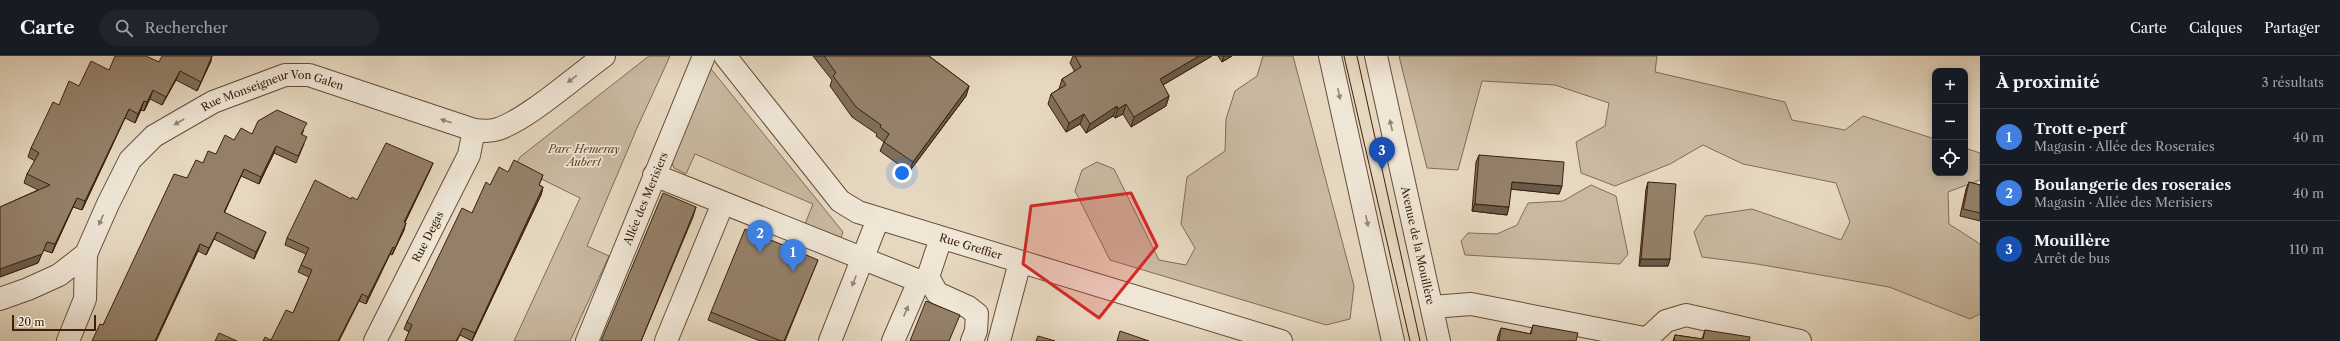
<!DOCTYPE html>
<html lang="fr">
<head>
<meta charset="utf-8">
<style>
	:root { --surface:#171b24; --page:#20242c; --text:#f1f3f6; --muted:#9ea1a6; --line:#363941; --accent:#c59692 }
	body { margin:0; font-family:"Libre Caslon Text",serif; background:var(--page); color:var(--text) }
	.controls { position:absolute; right:12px; top:12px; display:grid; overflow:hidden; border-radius:8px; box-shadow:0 2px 10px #0003 }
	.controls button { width:36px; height:36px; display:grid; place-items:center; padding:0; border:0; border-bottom:1px solid var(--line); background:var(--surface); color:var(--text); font:20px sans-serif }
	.scale { position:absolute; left:12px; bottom:10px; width:84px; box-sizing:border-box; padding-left:4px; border:2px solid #3c200b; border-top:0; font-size:11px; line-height:14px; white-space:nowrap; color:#3c200b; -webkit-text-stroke:3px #efe6d6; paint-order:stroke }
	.you { position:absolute; left:902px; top:117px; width:14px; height:14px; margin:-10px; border:3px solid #fff; border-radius:50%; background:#1a73e8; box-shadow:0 0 0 6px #1a73e833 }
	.badge { display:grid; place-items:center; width:26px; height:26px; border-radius:50%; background:var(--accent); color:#fff; font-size:13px; font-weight:700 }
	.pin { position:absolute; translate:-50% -33px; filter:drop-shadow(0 1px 2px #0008) }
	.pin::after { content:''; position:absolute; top:21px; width:14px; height:12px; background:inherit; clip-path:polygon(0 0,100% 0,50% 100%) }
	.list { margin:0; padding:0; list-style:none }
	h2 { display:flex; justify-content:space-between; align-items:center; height:52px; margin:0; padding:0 16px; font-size:17px }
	h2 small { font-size:13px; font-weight:400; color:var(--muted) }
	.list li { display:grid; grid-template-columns:26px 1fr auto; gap:12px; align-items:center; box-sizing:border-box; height:56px; padding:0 16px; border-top:1px solid var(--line) }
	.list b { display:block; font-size:15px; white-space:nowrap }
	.list p { margin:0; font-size:13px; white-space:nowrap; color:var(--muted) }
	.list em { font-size:13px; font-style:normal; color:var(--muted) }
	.icon { flex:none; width:22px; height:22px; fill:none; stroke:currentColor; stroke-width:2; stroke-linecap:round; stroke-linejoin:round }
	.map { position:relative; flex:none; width:1980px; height:285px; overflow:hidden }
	header { display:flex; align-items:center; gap:24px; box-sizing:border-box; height:56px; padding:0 20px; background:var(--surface); border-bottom:1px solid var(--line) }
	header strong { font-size:19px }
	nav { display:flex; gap:22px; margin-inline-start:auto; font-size:14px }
	.search { width:280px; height:36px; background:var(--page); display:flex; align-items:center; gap:10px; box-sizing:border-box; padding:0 14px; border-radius:22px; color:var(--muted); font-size:15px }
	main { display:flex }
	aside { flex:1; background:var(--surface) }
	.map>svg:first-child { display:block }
	.green { fill:#c9b9a1; stroke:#826c56 }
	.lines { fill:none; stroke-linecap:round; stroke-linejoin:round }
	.street-casing { stroke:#664e38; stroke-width:24 }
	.street { stroke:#efe6d6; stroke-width:22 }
	.tram { stroke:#3c200b; stroke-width:1 }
	.wall { fill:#7f6e5a; stroke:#3c200b }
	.shaded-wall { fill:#685a4a; stroke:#3c200b }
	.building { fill:#948069; stroke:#3c200b }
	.oneway { fill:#968370 }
	.marked { fill:#d62828; fill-opacity:0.2; stroke:#d62828; stroke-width:3; stroke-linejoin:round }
	.labels { text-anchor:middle; stroke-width:3.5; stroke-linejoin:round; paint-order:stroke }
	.street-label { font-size:11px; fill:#3c200b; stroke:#efe6d6 }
	.park-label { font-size:11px; font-style:italic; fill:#5f4630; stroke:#efe6d6 }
</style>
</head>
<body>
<header>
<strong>Carte</strong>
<div class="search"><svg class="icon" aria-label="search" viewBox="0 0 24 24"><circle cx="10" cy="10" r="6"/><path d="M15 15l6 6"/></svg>Rechercher</div>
<nav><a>Carte</a><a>Calques</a><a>Partager</a></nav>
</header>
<main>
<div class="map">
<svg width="1980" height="285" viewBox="0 0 1980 285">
	<rect width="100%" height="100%" fill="#e6d8c0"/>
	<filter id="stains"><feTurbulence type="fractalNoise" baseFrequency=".005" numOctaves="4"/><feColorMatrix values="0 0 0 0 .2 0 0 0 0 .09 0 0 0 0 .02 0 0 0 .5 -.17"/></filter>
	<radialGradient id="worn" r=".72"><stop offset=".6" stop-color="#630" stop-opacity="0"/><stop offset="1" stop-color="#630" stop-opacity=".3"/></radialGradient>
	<!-- green -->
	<path class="green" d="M649,0h21l-33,72 -50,118 22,10 -39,85h-56l66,-143 -65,-32 5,-9z
		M1263,0h30l61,230 -4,33 -24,6 -216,-65 -35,-69 7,-21 15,-8 17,7 45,91 27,5 9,-17 -14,-24 6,-47 38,-26 1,-32 9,-28 22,-15z
		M1399,0h258l-2,16 130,30 7,18 53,10 18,-14 72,23v34h30v-25l15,5v27l-32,12 1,32 31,20v70l-10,5 -81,-32 -132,-23 -55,-7 -8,-25 11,-16 47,-7 89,31 9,-18 -14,-39 -93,-19 -40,-19 -33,19 -55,22 -34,-13 -5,-31 29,-16 4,-23 -54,-18 -73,-4 -24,89 -31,-2z
		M711,13l132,163 -2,6 -36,-14 8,-20 -118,-50 -9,20 -12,-6 -5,-12z
		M1591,129l25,11 12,58 -8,10 -155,-9 -4,-14 7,-8 29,1 20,-9 11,-22 35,-2z"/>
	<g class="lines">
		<!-- street casing -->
		<g class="street-casing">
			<g id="street">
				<path id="s1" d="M725,0l115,145 18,11 423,129"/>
				<path d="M1330,0l63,285"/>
				<path id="s2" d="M1376,0l63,285"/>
				<path d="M654,119l265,106"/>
				<path d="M928,221l9,16 31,14 9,7 -1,17 -4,10"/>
				<path id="s3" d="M0,243l28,-10 31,-14 27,-21 22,-50 22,-44 24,-24 59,-34 72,-27h24l165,55c8,1 16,2 24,-1 30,-10 78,-53 106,-73"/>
				<path d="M1432,251l39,-3 173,34 7,-3 15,-14 20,-6 114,26"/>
				<path d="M68,285l17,-42 1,-45"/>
				<path id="s4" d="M375,285l94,-186 5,-25"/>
				<path id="s5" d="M587,285l117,-285"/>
				<path d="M666,285l57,-138"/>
				<path d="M830,285l48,-122"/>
				<path d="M893,285l26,-60 9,-4 13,-39"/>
				<path d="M999,285l21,-79"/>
			</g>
		</g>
		<!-- street -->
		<use href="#street" class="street"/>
		<!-- tram -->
		<path class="tram" d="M1344,0l66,285
			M1357,0l63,285"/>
	</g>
	<!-- wall -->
	<path class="wall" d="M813,0h116l40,30 -3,10 -57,76 -29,-21 4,-9 -8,-6 1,-2 -25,-17 -22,-31 2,-6z
		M1073,0h139l-49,29 6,11 -3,10 -35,21 -8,-13 -8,4 -2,-2 -27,17 -6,-9 -14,8 -18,-28 3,-10 8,-5 3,-10 13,-7 -5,-9z
		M1218,0h14l-10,6z
		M211,5l-14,30 -21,-11 -14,25 -12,-6 -6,12 -3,-1 -6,13 -10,-5 -43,92 -9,-3 -21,46 -9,-3 -5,13 -38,14v-70l38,-17 -14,-7 3,-9 8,-13 -7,-4 3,-9 28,-43 20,-19 30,-16 50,-8z
		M304,74l-2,4 2,10 -8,19 -22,-10 -15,31 -18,-8 -17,37 39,26 -9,20 -40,-20 -8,16 -8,-4 -42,90h-64l11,-16 84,-147 16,-15 13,-9 18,-14 18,-6z
		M1479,99l83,31 -3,8 -48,-5 -4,26 -35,-4 4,-49z
		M433,107l-3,7 -25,52 -1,8 -12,25 -2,-1 -24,50 -7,-3 -88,39 22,-27 16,-36 -11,-5 3,-7 5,-11 -21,-9 2,-7 64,-39 6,1z
		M543,119l-4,10 4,2 -2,8 -69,146 -12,-6 -3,6h-52l4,-9 -5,-3 3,-7 65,-109 18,-28z
		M1648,126l22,77 -2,7h-29l7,-77z
		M1969,126l11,3v36l-20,-5 6,-27z
		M818,204l-33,81h-25l-52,-21 3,-8z
		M1533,269l43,16h-79l1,-5 3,-8 29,6z
		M1705,274l44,11h-76l2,-6 27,4z"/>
	<!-- shaded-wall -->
	<path class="shaded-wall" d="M212,0l-1,5 -14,30 4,-9z
		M1199,0h13l-56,33 4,-10z
		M1224,0h8l-10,6z
		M180,15l-4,9 -14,25 4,-8z
		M969,30l-3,10 -57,76 4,-10z
		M153,34l-3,9 -6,12 3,-9z
		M1169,40l-3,10 -35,21 3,-10z
		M144,45l-3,9 -6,13 3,-9z
		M1126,48l-3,10 -8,4 3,-9z
		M1117,50l-4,10 -27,17 4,-9z
		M129,53l-4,9 -43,92 3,-9z
		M1084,58l-4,10 -14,8 3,-9z
		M276,90l-2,7 -15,31 2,-7z
		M433,107l-3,7 -28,59 2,-7z
		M244,113l-3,7 -20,44 3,-8z
		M1512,126l50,4 -3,8 -50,-5z
		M543,131l-2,8 -69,146 3,-8z
		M77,142l-4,9 -21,46 3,-9z
		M1475,148l34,3 -2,8 -35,-4z
		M696,151l-3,10 -52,124z
		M406,167l-2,7 -12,25 3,-7z
		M217,176l-3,7 -8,16 3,-7z
		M266,176l-3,7 -9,20 2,-7z
		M47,186l-9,21 -38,14v-8z
		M200,188l-2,7 -42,90h-1z
		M393,191l-3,7 -24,50 2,-7z
		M1641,203h29l-2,7h-29z
		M362,238l-3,7 -20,40h-1z"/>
	<!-- building -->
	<path class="building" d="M115,0h31l13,6 3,-6h50l-11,26 -21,-11 -14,26 -13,-7 -6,12 -3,-1 -6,13 -9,-5 -44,92 -8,-3 -22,46 -8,-2 -5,12 -42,15v-62l50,-22 -23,-11 12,-21 -8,-5 22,-46 6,3 10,-24 10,5 12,-25 18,9z
		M824,0h105l40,30 -56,76 -29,-20 5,-8 -9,-7 1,-2 -25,-18 -23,-31 3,-3z
		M1075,0h124l-39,23 9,17 -35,21 -8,-13 -8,5 -1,-3 -27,18 -6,-10 -15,9 -18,-29 15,-9 -4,-6 19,-12z
		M277,54l30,13 -6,11 6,3 -9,19 -22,-10 -15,31 -17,-8 -20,43 42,20 -10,20 -39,-20 -8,16 -9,-4 -45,97h-63l8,-17 3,1 71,-151 13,4 9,-18 7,3 5,-12 8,3 9,-19 9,5 7,-12 11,6 6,-13z
		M386,87l47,20 -29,59 2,1 -11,25 -2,-1 -25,50 -6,-3 -24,47h-75l2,-4 6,3 15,-30 7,3 19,-43 -11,-5 8,-17 -22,-10 28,-58 36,19 1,-2 5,3z
		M1479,99l85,7 -2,24 -50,-4 -3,25 -34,-3z
		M514,104l29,15 -4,10 4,2 -68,146 -12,-5 -7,13h-51l7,-16 -5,-3 55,-114 10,5 14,-31 4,3 9,-18 9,5z
		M1648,126l28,2 -6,75h-29z
		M1969,126l11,3v28l-17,-4z
		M663,137l33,14 -55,134h-40z
		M745,173l73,31 -34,81h-3l-70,-29z
		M926,245l34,14 -11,26h-39z
		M1533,269l45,8 -2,8h-77l2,-13 30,6z
		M1705,274l45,7 -1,4h-75l1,-6 28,4z
		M1120,275l29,10h-32z
		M219,277l18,8h-22z
		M1038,280l17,5h-19z"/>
	<!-- one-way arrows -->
	<defs><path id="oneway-solid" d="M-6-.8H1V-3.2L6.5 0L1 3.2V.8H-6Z"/></defs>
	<g class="oneway">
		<use href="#oneway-solid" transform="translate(572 23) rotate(143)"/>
		<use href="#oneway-solid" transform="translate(1339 38) rotate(78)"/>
		<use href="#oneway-solid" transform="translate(446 65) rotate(-162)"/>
		<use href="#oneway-solid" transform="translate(179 66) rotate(150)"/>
		<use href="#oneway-solid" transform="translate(1391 69) rotate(-103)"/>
		<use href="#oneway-solid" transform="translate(101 164) rotate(113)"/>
		<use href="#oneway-solid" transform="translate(1367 165) rotate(78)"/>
		<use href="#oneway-solid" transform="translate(854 225) rotate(112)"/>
		<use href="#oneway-solid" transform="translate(906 255) rotate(-67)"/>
	</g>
	<!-- marked area -->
	<path class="marked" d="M1131,137l26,53 -58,72 -76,-54 8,-58z"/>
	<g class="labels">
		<!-- street labels -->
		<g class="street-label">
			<text dy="4" stroke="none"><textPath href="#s3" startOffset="366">Rue Monseigneur Von Galen</textPath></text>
			<text dy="4" stroke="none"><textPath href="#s5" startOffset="154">Allée des Merisiers</textPath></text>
			<text dy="4" stroke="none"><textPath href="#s4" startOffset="117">Rue Degas</textPath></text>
			<text dy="4" stroke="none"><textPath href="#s2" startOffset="194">Avenue de la Mouillère</textPath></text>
			<text dy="4" stroke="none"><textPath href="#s1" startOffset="324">Rue Greffier</textPath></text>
		</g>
		<!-- park labels -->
		<g class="park-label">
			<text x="584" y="97">Parc Hemeray<tspan x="584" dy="13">Aubert</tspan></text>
		</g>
	</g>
	<rect width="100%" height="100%" filter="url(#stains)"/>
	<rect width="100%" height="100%" fill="url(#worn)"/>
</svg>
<div class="controls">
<button>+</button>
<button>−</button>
<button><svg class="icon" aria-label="locate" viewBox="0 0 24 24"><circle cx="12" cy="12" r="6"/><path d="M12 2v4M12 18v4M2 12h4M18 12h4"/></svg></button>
</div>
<div class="scale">20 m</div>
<div class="you"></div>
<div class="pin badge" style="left:793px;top:216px;background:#3f7fe0">1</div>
<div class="pin badge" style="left:760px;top:197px;background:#3f7fe0">2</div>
<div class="pin badge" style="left:1382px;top:114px;background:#1a4fb4">3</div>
</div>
<aside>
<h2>À proximité<small>3 résultats</small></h2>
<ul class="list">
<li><span class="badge" style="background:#3f7fe0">1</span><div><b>Trott e-perf</b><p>Magasin · Allée des Roseraies</p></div><em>40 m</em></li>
<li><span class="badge" style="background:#3f7fe0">2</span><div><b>Boulangerie des roseraies</b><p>Magasin · Allée des Merisiers</p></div><em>40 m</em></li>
<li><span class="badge" style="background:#1a4fb4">3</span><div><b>Mouillère</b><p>Arrêt de bus</p></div><em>110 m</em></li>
</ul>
</aside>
</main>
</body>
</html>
